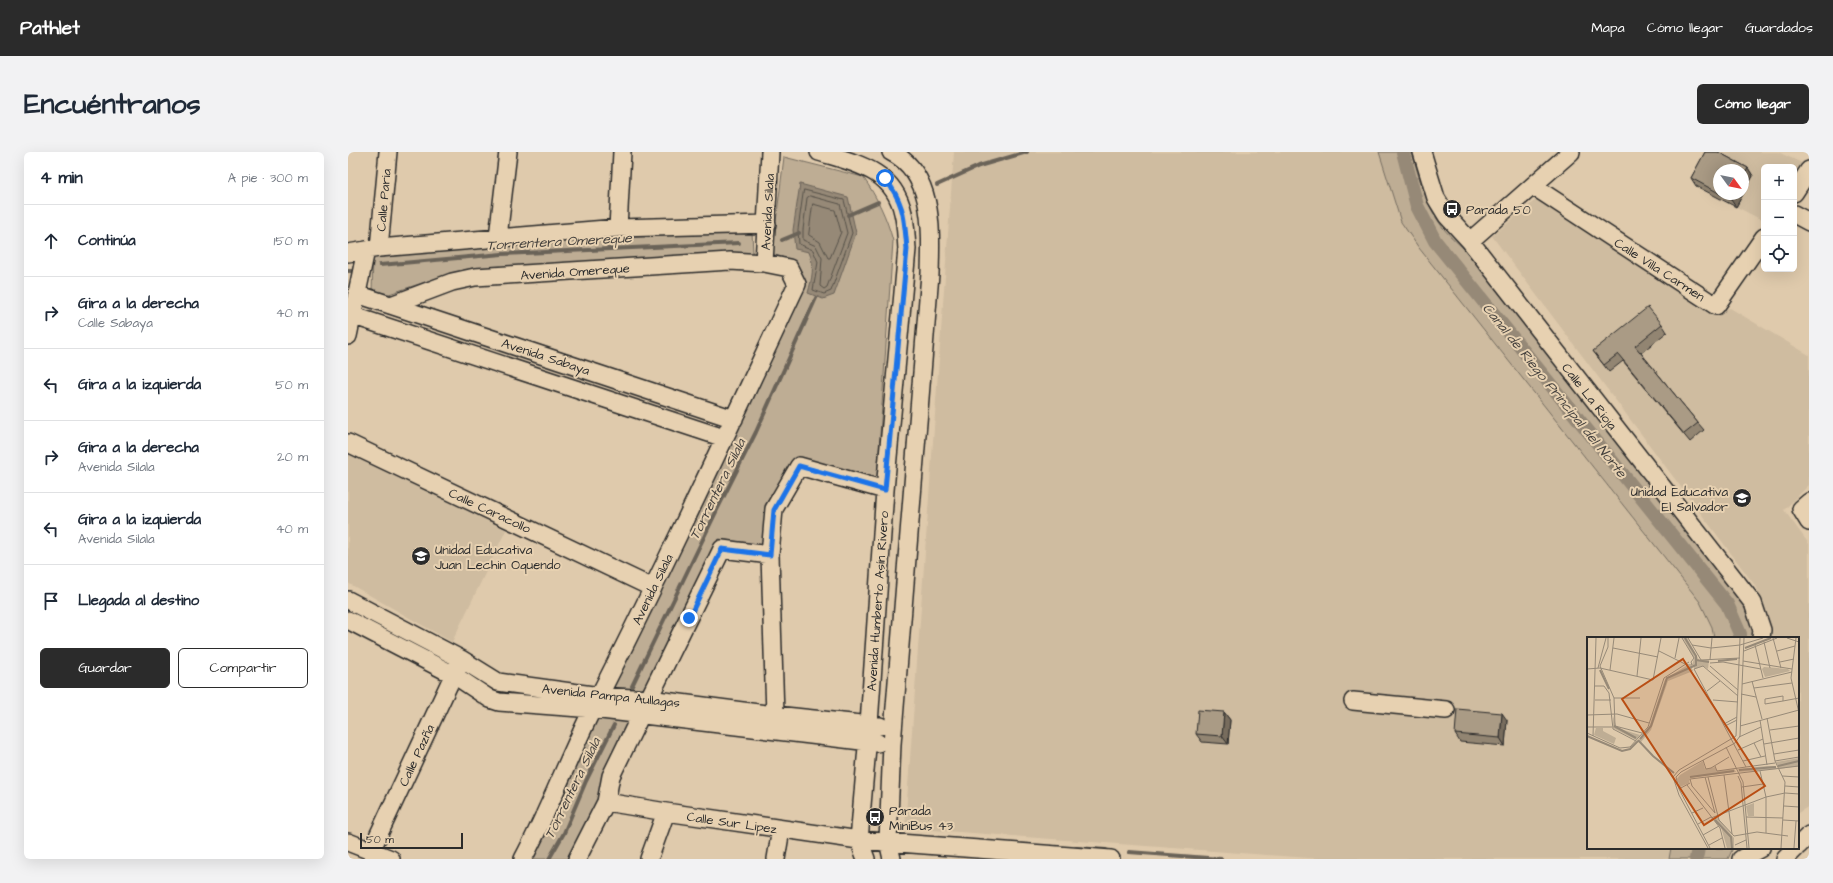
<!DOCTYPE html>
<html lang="es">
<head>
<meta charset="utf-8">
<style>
	:root { --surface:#fff; --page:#f2f2f3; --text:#1f2937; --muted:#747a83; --line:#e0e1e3; --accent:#2b2b2b }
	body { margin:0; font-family:"Architects Daughter",sans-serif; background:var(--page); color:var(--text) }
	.controls { position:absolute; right:12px; top:12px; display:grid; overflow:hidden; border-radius:6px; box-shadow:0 4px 16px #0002 }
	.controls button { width:36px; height:36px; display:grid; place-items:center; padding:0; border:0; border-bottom:1px solid var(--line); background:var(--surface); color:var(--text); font:20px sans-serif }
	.compass { position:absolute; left:1365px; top:12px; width:36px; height:36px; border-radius:50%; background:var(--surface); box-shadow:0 4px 16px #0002; rotate:123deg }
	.scale { position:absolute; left:12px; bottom:10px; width:103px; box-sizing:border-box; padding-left:4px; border:2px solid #2b2b2b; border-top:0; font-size:11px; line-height:14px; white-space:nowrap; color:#2b2b2b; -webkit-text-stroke:3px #e7d1b1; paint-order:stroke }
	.stop { position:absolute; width:12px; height:12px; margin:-9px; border:3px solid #1a73e8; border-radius:50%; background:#fff }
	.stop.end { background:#1a73e8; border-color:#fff; box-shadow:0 1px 4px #0008 }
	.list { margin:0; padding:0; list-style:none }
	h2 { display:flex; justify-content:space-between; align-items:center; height:52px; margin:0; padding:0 16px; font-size:17px }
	h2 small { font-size:13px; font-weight:400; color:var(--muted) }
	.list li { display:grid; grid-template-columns:26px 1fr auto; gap:12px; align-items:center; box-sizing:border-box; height:72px; padding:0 16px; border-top:1px solid var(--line) }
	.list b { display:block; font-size:15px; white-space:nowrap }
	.list p { margin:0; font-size:13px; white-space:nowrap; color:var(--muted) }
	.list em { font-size:13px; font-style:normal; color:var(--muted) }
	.actions { display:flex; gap:8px; padding:12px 16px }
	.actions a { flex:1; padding:9px 0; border:1px solid var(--accent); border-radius:6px; text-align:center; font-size:14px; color:var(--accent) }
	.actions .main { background:var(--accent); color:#fff }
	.icon { flex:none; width:22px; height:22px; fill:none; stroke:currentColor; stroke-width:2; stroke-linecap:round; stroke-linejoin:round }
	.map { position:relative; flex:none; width:1461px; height:707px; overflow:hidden; border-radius:6px }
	header { display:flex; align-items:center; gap:24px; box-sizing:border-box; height:56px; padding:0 20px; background:var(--accent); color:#fff }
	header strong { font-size:19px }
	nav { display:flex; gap:22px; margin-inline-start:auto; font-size:14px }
	.intro { display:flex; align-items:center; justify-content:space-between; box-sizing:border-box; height:96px; padding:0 24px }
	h1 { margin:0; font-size:28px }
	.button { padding:10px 18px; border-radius:6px; background:var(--accent); color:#fff; font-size:14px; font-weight:700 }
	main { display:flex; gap:24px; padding:0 24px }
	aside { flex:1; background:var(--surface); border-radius:6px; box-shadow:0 4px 16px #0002 }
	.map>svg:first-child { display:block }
	.built { fill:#cfbca0; fill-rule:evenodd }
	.green { fill:#bead94; stroke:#746c60 }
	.water { fill:#968977; stroke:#6b6359 }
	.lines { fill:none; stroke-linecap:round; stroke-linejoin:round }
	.shore { stroke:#565149; stroke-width:1 }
	.stream { stroke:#6b6359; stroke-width:4 }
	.canal { stroke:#968977; stroke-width:14 }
	.minor-casing { stroke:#2b2b2b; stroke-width:20 }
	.minor { stroke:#e7d1b1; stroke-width:17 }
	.wall { fill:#928572; stroke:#2b2b2b; fill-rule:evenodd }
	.shaded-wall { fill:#776c5d; stroke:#2b2b2b }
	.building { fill:#aa9b85; stroke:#2b2b2b }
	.route { stroke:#1a73e8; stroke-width:5 }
	.labels { text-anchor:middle; stroke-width:4; stroke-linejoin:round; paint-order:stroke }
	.street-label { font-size:13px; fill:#2b2b2b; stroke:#e7d1b1 }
	.poi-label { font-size:13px; fill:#2b2b2b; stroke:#e7d1b1; text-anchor:start }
	.water-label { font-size:14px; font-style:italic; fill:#46423e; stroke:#e7d1b1 }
	.inset-river { fill:none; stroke:#968977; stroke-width:2 }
	.inset-road { fill:none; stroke:#978a78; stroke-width:1 }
	.view { fill:#b94e14; fill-opacity:0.15; stroke:#b94e14; stroke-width:2 }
	.inset-edge { fill:none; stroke:#2b2b2b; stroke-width:2 }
</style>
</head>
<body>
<header>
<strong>Pathlet</strong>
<nav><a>Mapa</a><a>Cómo llegar</a><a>Guardados</a></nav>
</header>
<div class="intro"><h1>Encuéntranos</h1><a class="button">Cómo llegar</a></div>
<main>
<aside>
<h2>4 min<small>A pie · 300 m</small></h2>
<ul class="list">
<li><svg class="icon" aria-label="ahead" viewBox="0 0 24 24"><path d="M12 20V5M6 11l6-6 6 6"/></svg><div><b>Continúa</b></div><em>150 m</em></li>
<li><svg class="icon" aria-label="right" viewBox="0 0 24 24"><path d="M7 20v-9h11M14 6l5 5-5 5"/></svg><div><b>Gira a la derecha</b><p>Calle Sabaya</p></div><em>40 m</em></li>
<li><svg class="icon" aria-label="left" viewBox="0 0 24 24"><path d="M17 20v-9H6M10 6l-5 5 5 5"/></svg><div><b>Gira a la izquierda</b></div><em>50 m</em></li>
<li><svg class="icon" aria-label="right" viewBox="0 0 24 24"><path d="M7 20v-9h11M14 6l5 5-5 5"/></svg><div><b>Gira a la derecha</b><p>Avenida Silala</p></div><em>20 m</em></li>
<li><svg class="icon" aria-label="left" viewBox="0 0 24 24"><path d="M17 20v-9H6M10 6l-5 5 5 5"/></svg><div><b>Gira a la izquierda</b><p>Avenida Silala</p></div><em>40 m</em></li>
<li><svg class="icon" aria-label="arrive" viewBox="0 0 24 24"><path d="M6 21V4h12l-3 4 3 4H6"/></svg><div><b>Llegada al destino</b></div></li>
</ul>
<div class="actions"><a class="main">Guardar</a><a>Compartir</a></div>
</aside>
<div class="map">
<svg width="1461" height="707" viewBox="0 0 1461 707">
	<rect width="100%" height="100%" fill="#dfcaac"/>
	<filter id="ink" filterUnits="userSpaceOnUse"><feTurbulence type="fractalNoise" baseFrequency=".025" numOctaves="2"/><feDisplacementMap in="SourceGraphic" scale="8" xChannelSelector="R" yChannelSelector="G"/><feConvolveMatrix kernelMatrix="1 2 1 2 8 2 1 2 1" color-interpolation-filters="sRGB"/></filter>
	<g filter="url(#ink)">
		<!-- built -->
		<path class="built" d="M606,0h425l22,70 18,26 281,354 12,25 2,11h-126v210h83l-2,11h-347l-417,-31z
			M1366,0h64l24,11 -8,11v-7h-30v51l-2,2 -66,-34zM1371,18h24v24h-24z
			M1190,46l179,114 13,-4 79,47v130l-25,25 25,34v262l-11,7v-175h-27v-7l-14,-43 -265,-352z
			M0,299l158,79 -54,112 -104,-59z"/>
		<!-- green -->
		<path class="green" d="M1031,0h33c7,26 13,51 29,73 6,9 16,17 24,25l278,353 9,22 2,13h-40l-2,-11 -12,-25 -281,-354 -18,-26z
			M436,5l79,20c14,20 24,41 30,64l-16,238 -82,-20 -30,46 -2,40 -44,-6 -75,153 -32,-2 193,-404 -10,-25 -23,-7z
			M404,79l1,23 -298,18 -66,22 -17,-3 1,-33 121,-13z
			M246,566l33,4 -24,53 -7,31 -29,53h-39z
			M1323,696h62l-5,11h-59z"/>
		<!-- water -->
		<path class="water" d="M452,32l48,13 8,36 -22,62 -11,4 -15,-6c4,-15 7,-27 1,-41l-14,-3 -2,-19z"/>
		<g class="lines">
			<!-- shore -->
			<path class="shore" d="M456,38l40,10 8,33 -21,58 -7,3 -11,-4 5,-28 -5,-12 -14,-6 -1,-14z
				M462,44l30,8 7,29 -20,54 -3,2 -4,-3 2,-28 -6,-12 -13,-6v-10l4,-32z
				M465,52l22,6 6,22 -11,26h-2l-8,-16 -11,-7z"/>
			<!-- stream -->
			<path class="stream" d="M589,33l42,-19 48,-14
				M500,63l30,-13
				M434,88l17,-7
				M32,113l122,-11 237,-11
				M0,119h3
				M284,534l85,-176 39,-78 60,-134
				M728,696l30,2
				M781,700l92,7
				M201,707l15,-26 22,-52 28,-56"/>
			<!-- canal -->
			<path class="canal" d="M1055,0l14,54 18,35 292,363 13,30v4
				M1348,707l2,-11"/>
			<!-- minor casing -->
			<g class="minor-casing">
				<path id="minor" d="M471,0c36,11 75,18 84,61 3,11 3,24 4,36l-22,241 -16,234 -10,116 7,19
					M543,0c44,22 40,80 39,122l-38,470 -4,97 4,18
					M1074,0l14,46 11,18 23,25 283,362 9,27 -1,8
					M1185,34l183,120 48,-69
					M1446,41l15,-23
					M1446,62l15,8
					M270,76l4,-76
					M150,85l10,-85
					M1122,89l101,-89
					M31,96l9,-96
					M0,101l31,-5 239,-20 149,-4
					M416,111l6,-111
					M9,142l377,125
					M43,153l61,-23 23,-5 255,-16 34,2 25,5 8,16c-67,142 -133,285 -204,424 -25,50 -44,102 -70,151
					M0,162l376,124
					M0,184l18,-86
					M0,291l305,145
					M1461,350l-8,7 8,13
					M0,448l113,59 37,23 102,14 49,3 126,16 105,11
					M0,468l106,55 36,24 9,3 94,7 285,34
					M1005,549l93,9
					M427,563l-5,-160 4,-46 25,-43 86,24
					M258,650l60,10 193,28 252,19
					M0,690l43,17
					M1450,694l11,-11
					M23,699l87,-186
					M229,707l29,-57 5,-26 111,-227 48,6
					M301,707l17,-47
					M428,707l5,-30
					M1393,707l20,-11
					M1437,707l11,-11"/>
			</g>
			<!-- minor -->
			<use href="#minor" class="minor"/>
		</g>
		<!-- wall -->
		<path class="wall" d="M1357,0h13l30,16 5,8 -17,31 -40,-21 -5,-8zM1371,18h24v24h-24z
			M1314,172l5,8 -26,21 57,70 6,7 -14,12 -67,-81 -14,11 -16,-21z
			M876,560l6,8 -2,24 -26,-2 -6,-8z
			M1159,568l-2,26 -45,-4 -5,-8z"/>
		<!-- shaded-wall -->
		<path class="shaded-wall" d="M1400,16l5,8 -17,31 -5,-7 3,-6h9v-17z
			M876,560l6,8 -2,24 -6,-8z
			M1154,561l5,7 -2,26 -5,-8z"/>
		<!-- building -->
		<path class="building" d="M1357,0h13l30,16 -5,9v-7h-24v23l-28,-15z
			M1372,42h14l-3,6z
			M1300,155l14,17 -27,22 63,77 -14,11 -66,-80 -14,11 -11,-14z
			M1109,557l45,4 -2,25 -45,-4z
			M850,558l26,2 -2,24 -26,-2z"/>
	</g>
	<g class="lines" filter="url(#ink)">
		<!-- route -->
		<path class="route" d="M341,466l33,-69 48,6 4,-45 25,-44 86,24 22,-241c-3,-32 -2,-44 -22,-71"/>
	</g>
	<!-- icons -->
	<defs>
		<g id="bus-disc" transform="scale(1)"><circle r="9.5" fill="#2b2b2b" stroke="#e7d1b1"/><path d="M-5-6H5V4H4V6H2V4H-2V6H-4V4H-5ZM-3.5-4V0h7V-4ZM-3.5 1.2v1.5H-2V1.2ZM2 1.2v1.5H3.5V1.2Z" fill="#fff"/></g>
		<g id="school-disc" transform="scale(1)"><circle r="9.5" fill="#2b2b2b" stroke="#e7d1b1"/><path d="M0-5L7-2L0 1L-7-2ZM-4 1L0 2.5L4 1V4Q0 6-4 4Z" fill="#fff"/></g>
	</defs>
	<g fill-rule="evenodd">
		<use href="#bus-disc" x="1104" y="57"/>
		<use href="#school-disc" x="1394" y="346"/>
		<use href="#school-disc" x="73" y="404"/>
		<use href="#bus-disc" x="527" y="665"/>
	</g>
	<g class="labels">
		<!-- street labels -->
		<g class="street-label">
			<text transform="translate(35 48) rotate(-85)" y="5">Calle Paria</text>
			<text transform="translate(419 60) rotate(-87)" y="5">Avenida Silala</text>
			<text transform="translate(1312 117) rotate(33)" y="5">Calle Villa Carmen</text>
			<text transform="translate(227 119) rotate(-4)" y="5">Avenida Omereque</text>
			<text transform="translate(198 204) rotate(18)" y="5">Avenida Sabaya</text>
			<text transform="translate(1242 244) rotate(52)" y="5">Calle La Rioja</text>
			<text transform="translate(142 358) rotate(25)" y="5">Calle Caracollo</text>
			<text transform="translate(304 437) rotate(-64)" y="5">Avenida Silala</text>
			<text transform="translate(529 449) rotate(-86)" y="5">Avenida Humberto Asín Rivero</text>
			<text transform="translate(263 543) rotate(6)" y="5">Avenida Pampa Aullagas</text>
			<text transform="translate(68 603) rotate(-65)" y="5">Calle Pazña</text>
			<text transform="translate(384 670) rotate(8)" y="5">Calle Sur Lipez</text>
		</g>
		<!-- poi labels -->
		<g class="poi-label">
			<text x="1118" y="62">Parada 50</text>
			<text x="1380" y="344" text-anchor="end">Unidad Educativa<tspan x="1380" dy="15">El Salvador</tspan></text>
			<text x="87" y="402">Unidad Educativa<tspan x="87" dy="15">Juan Lechin Oquendo</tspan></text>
			<text x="541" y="663">Parada<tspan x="541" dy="15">MiniBus 43</tspan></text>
		</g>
		<!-- water labels -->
		<g class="water-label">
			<text transform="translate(211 89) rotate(-3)" y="5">Torrentera Omereque</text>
			<text transform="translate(1207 238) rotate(51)" y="5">Canal de Riego Principal del Norte</text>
			<text transform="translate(369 337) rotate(-64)" y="5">Torrentera Silala</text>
			<text transform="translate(224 636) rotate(-64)" y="5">Torrentera Silala</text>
		</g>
	</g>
	<!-- overview -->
	<g transform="translate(1239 485)">
		<rect width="212" height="212" fill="#dfcaac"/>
		<path d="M96,1h4l12,22h10l-1,9 -5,-3 -8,3 -3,-4 2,-6zM99,29h5l2,5 -25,10 -17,49 -10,12 -2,-3 10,-12 16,-48zM177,30l24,2 2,2 -25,6 -3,-8zM26,79l4,12 23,7 -4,5 -23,-12zM9,91h7v3l13,7 -2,6 -20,-9zM212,121v8l-20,3 -3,-7zM116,124l2,8 10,-2 2,4 17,-2 2,3 -46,6 -1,5 -9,4 -3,-8 3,-4zM180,129h8l2,3 -38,3 -1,-3zM167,166v13h-6l-2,-10zM130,180l17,21v10h-7l-6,-21 -8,-8z" fill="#bead94"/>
		<path class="inset-river" d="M158,11l26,-10M109,23l13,2M131,24l19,-2M13,33l9,19M27,89l22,12M0,99l35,15 8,-2 8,-8M53,102l11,-13 16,-48 29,-13v-9l-11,-18M51,103l15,16 21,17M191,129l21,-5M152,133l37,-3M103,140l44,-6M128,183l16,17 1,11"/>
		<path class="inset-road" d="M21,1v9l-8,19 14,32 1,28 27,7M95,1l12,20 -3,4M101,1l13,22 39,-2M186,1l8,30M200,1l12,4M209,1l-5,40 8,35v18M177,5l6,26M105,8l19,3 29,-3 23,-7M168,8l8,33M26,11l45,9M72,14l28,14h5l-1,-3M157,14l33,-13M190,14l18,-5M88,21l4,-20M123,23l2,-22M156,24l49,8M193,25l14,-3M123,26l13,-1 38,7M123,29l28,24M11,31l8,-30M0,32l13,-1 53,12 8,-42M23,33l4,-32M50,39l4,-38M165,44l10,38M155,47l50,-12M8,49h9l5,7 4,36 23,12M167,51l38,-5M120,54l13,-10M154,57l15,3M151,59l-35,-30 -9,3 52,98M27,61h26M8,63h16M126,63l25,2M196,64v-5l-18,3v5l18,-3 16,-3M0,78l30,-1 32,9M180,81l8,43 10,21 -4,66M173,83l7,45M137,87l13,-7M138,89l12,-6M153,89l59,-16M0,90h25M183,93l29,-4M0,96l33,15 10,-1 18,-20 16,-49 25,-16M6,99l3,-98M152,100l22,-10M167,106l7,14M177,107l35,-6M139,110l17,35 6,66M151,113l25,-11M187,117l25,-4M116,123l3,9 5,-1 18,-11M156,124l22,-5M188,124l24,-4M128,129l2,5 58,-8M173,134l6,26v36M137,138l8,59M151,139l3,7 6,65M195,139l17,1M118,140l10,36M121,140l11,43 15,16 23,-4 31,4M100,148l33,43 5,20M198,149l14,1M155,150l21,-3M92,152l11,-6M197,169l15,1M105,176l11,-5M128,176l-23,-27 -2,-7 109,-13M159,180l37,1M124,181l55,-21 19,-4 14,1M196,183l16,1M111,187l13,-7M116,198l16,-9M122,208l13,-7M148,208l11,-5M121,211l-29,-53 -6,-18 6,-7 57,-34 4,-98M123,211l-31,-59 -3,-12 5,-5 54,-29 5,-7 4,-98M207,211l2,-27"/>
		<path class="view" d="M96,22l82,127 -61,39 -82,-126z"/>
		<rect width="212" height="212" class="inset-edge"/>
	</g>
</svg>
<div class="controls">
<button>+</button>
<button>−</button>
<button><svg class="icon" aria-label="locate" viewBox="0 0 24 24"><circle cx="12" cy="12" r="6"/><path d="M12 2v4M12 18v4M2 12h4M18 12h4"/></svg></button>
</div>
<svg class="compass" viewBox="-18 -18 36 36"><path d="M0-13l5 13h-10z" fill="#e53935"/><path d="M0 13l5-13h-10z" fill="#747a83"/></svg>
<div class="scale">50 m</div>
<div class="stop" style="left:537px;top:26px"></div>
<div class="stop end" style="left:341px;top:466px"></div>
</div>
</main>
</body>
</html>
